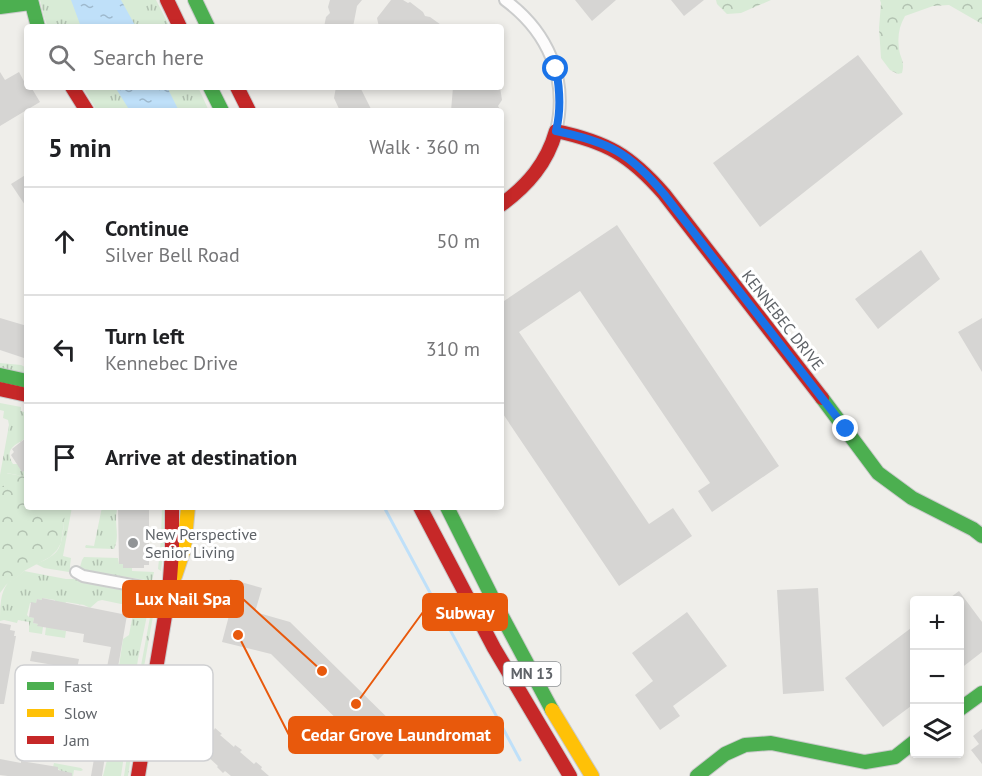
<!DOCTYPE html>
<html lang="en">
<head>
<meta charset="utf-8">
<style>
	:root { --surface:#fff; --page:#f6f6f6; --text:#202124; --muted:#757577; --line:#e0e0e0 }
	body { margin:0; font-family:"PT Sans",sans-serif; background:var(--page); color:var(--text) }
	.controls { position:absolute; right:18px; bottom:18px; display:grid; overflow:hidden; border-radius:6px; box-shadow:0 3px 9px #0003 }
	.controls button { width:54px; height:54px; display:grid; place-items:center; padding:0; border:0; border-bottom:2px solid var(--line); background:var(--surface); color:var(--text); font:30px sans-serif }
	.stop { position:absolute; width:18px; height:18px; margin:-14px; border:4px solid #1a73e8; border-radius:50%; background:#fff }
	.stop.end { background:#1a73e8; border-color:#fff; box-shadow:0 2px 6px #0008 }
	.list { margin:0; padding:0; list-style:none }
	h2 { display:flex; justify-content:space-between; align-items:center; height:78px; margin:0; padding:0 24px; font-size:26px }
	h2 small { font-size:20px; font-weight:400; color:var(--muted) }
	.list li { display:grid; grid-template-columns:39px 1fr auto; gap:18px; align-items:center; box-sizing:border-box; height:108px; padding:0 24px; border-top:2px solid var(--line) }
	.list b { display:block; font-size:22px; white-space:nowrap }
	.list p { margin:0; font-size:20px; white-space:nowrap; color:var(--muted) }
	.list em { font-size:20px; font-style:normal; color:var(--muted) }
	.icon { flex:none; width:33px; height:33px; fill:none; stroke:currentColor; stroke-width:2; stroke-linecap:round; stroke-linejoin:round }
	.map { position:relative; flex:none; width:982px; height:776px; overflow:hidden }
	.search { position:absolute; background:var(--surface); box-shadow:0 3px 9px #0003; left:24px; top:24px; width:480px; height:66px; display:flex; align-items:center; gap:15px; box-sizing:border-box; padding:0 21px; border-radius:6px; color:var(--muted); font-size:22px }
	.panel { position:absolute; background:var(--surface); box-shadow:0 3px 9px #0003; left:24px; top:108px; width:480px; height:402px; border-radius:6px }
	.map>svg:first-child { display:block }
	.grass { fill:url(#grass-tufts) }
	.forest { fill:url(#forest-crowns) }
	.water { fill:url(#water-ripples) }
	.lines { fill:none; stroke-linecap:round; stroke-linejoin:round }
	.stream { stroke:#bfe0f9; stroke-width:3 }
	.building { fill:#d6d5d3 }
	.street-casing { stroke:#cbcccc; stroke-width:14 }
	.fast-casing { stroke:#cacacb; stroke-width:16 }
	.slow-casing { stroke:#cacacb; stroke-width:16 }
	.jam-casing { stroke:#cacacb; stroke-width:16 }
	.street { stroke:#fdfcfc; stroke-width:10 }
	.fast { stroke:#4caf50; stroke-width:14 }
	.slow { stroke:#ffc107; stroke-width:14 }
	.jam { stroke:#c62828; stroke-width:14 }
	.route { stroke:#1a73e8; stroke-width:8 }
	.poi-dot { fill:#919496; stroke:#fff; stroke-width:2 }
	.labels { text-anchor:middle; stroke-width:6; stroke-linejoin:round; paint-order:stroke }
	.shield { fill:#fff; stroke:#8f9295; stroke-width:1.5 }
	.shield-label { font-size:15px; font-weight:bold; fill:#5f6368 }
	.street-label { font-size:16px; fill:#5f6368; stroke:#fff }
	.poi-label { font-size:16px; fill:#5f6368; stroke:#fff; text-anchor:start }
	.key { fill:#fff; stroke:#cfd0d2; stroke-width:1.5 }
	.key-label { font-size:16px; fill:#5f6368 }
	.leader { fill:none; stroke:#e8590c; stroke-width:2 }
	.callout-dot { fill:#e8590c; stroke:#fff; stroke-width:2 }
	.callout { fill:#e8590c; stroke:#e8590c; stroke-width:2 }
	.callout-label { font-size:18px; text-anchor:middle; font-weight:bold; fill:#fff }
</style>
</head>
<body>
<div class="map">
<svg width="982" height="776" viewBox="0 0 982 776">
	<defs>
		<pattern id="grass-tufts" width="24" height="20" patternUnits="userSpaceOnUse" patternTransform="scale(1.5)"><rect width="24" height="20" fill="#d8ebd6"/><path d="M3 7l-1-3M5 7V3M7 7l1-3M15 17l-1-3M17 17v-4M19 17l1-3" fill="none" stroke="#b2c2b1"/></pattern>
		<pattern id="forest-crowns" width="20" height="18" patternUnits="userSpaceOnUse" patternTransform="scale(1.5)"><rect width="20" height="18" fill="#d8ebd6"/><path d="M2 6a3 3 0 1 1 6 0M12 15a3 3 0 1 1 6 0" fill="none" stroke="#b2c2b1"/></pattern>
		<pattern id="water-ripples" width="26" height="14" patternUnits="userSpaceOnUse" patternTransform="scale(1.5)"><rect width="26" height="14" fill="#bfe0f9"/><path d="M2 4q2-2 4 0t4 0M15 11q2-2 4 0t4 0" fill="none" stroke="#9eb9cd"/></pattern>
	</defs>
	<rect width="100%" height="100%" fill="#efeeea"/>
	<!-- grass -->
	<path class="grass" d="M40,0h116l14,27h-122l-4,-10z
		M83,87h115l11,24h-112z
		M0,363l21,2 6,3v7l-27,-6z
		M0,403l21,4v4l6,2 -1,25c-12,8 -22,11 -13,26h4l9,6 1,7 -20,-4 -3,15 -4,-1v-12l9,-50 -1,-5 -5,-2 1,-7 -4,-1z
		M62,507h10l-9,49 8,2 -1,8 1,6h-2l-25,-4 -8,-4c7,-3 16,-7 21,-13 7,-9 8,-34 5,-44z
		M102,507h15c0,4 -1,7 -1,11 0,13 3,19 -2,31l-28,-1 -1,-1 1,-2 8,1z
		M162,507h4l-1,30 -4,34 -3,-2 3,-30z
		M84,557l34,1 1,6h4l9,4v3l22,1 -2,9 -70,-11 -2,-3 2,-7z
		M24,571l42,8h8l7,3 70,14 -13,63 -17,117h-18l4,-16 -3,-11 5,1 1,-5 1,1 13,-66 -1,-2 -3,-2 -1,-10 4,-27 6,-4 4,-21 2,-3 -7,-8 -7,1 -19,-4 -4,1 -8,7 -6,-3 -18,-3 -1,2 -10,-2v-2l-13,-2v2l-5,-1 -1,4h-6l-3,12 2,2 5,1 -1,5 5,1v2l5,1 -1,7 -13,-2v-10l-11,-2 -1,3 -13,-3 -4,1c0,-13 0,-29 8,-38 5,-4 11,-7 16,-12z
		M154,600l1,5 -11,62 -16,109h-4l16,-105 13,-70z
		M46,627l15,1v2l5,1 -1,7 -20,-3z
		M54,763l27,5 2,2 -2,1 -7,-1 -1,6 -11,-1v-4l-9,-4z"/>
	<!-- forest -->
	<path class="forest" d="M716,0h55l-30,13 -14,1 -10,-10z
		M880,0h102v24l-33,-19 -16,1 -28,10c-7,12 -8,24 -5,38 3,8 4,11 2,19l-4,1 -8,-4 -9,-12 -2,-30 2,-25z
		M6,473l21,4v30h35l3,8 -4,28 -4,7 -7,7 -26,14 -4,4 -14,10 -6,8v-106h4z"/>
	<!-- water -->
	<path class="water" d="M71,0h50l15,27h-55z
		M115,87h52l12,24h-49z"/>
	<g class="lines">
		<!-- stream -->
		<path class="stream" d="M384,507l136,253"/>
	</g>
	<!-- building -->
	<path class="building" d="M330,0h32l-5,6 -4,21h-29l2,-10 4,-4 -2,-6z
		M391,0h12l5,3 2,-1 13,10 2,4 5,1 14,10h-65l-2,-9z
		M575,0h41l-24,21z
		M671,0h33l-20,16z
		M858,55l45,59 -143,113 -47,-64z
		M0,72l5,8 14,-8 8,15h4l9,15 -40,24z
		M336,87h24l12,24h-32l-6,-13z
		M453,87h47l2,13 -4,6 3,5h-50z
		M27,174v34l-16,-24z
		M617,225l162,241 -67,46 -14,-21 12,-8 -130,-192 -61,41 130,192 24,-16 19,28 -73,50 -118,-175v-108z
		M921,250l19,29 -62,50 -23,-30z
		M0,318l27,8v33l-27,-9z
		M982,318v54l-24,-40z
		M27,437v32l-5,3 -11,-17 3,-3 -2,-3z
		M118,507h31v58h-5v3h-21v-4h-4z
		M230,579l32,9 -7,24 35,10 114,112 -26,26 -107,-106 -49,-12 13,-49 -9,-2z
		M818,588l6,103 -41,3 -6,-104z
		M959,591l23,31v30l-22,17v-69h-13z
		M42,598l85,17 -10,58 1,1 -1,5 5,1 -1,4 2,1 -11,61 -2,-1 -1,5h-3l-4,26h-11l4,-23 -6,-1 1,-5 -5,-1 1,-5h-2l11,-61h2l1,-5 4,1 1,-5 3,1 5,-25 -28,-5 1,-8 -47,-8 1,-2 -5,-1 1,-5 -5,-1 2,-15 5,1 1,-4 5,1z
		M687,612l40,54 -54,40 7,10 -20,14 -25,-35 18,-14 -21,-28z
		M0,623l11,2 -1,5 5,1 -1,5h2l-12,68h-4z
		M915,625v78l-32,24 -38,-49z
		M32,651l47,8 -2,10 -47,-8z
		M195,714l19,16 1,-2 7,6 -2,1 14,12 1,-2 7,5 -2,2 14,12 2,-2 6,5 -1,2 8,7h-38l-6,-5 -2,2 -6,-6 1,-1 -13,-12 -2,2 -7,-6 2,-1 -19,-16 5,-6 -1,-1 5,-7 2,1z
		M982,729v35l-11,-14 8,-6 -6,-8z
		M0,759l21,4v-2l37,6v3l14,3v3h-64l-8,-1z"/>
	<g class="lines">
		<!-- street casing -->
		<g class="street-casing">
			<path id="street" d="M505,0c42,31 64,78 51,131
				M76,572l7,4 86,16"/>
		</g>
		<!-- fast casing -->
		<g class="fast-casing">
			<path id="fast" d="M31,0l7,27
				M195,0l13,27
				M0,7l30,-4
				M210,87l12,24
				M0,375l27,6
				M822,398l56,75 34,25 61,31 9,7
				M447,507l51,102 54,101
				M960,709l22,-16
				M697,776l28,-22 20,-9 26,-2 94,19 30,-5 19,-15"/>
		</g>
		<!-- slow casing -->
		<g class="slow-casing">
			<path id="slow" d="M175,576l9,-27 4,-42
				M552,710l40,66"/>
		</g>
		<!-- jam casing -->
		<g class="jam-casing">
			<path id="jam" d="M167,0l13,27
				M72,87l15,24
				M237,87l12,24
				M501,205c27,-20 46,-42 55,-74 51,11 74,24 108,63l158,204
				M0,389l27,6
				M420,507l74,141 76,128
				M138,776l31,-184 3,-40v-45"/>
		</g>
		<!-- street -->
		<use href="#street" class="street"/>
		<!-- fast -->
		<use href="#fast" class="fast"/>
		<!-- slow -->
		<use href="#slow" class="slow"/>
		<!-- jam -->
		<use href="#jam" class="jam"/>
	</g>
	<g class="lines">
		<!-- route -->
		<path class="route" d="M556,69c4,21 5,42 0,62 53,11 74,22 108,63l182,235"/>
	</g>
	<!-- markers -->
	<circle class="poi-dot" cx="133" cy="543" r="6"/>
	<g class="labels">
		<!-- shield labels -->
		<rect class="shield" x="503.5" y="662" width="57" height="24" rx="4.5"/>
		<g class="shield-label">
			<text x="532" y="679">MN 13</text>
		</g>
		<!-- street labels -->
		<g class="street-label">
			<text transform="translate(783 320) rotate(52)" y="6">KENNEBEC DRIVE</text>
		</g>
		<!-- poi labels -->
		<g class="poi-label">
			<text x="145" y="540">New Perspective<tspan x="145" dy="18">Senior Living</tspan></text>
		</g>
	</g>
	<!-- legend -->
	<rect x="15" y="665" width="198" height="96" rx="9" class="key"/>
	<rect x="27" y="682" width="27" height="8" fill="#4caf50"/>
	<rect x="27" y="709" width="27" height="8" fill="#ffc107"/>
	<rect x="27" y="736" width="27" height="8" fill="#c62828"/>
	<g class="key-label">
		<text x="64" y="692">Fast</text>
		<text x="64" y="719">Slow</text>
		<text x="64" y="746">Jam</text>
	</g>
	<!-- callouts -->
	<path class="leader" d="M322 671L243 599M356 704L423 612M238 635L289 735"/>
	<g class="callout-dot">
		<circle cx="322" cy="671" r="6"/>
		<circle cx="356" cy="704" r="6"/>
		<circle cx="238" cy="635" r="6"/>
	</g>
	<g class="callout">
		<rect x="123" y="581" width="120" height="36" rx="6"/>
		<rect x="423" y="594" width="84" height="36" rx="6"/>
		<rect x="289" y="717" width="214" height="36" rx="6"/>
	</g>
	<g class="callout-label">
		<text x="183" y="605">Lux Nail Spa</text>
		<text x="465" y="619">Subway</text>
		<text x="396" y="741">Cedar Grove Laundromat</text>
	</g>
</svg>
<div class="controls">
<button>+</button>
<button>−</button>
<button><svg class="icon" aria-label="layers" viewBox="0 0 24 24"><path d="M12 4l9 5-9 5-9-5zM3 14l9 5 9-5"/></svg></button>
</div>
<div class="stop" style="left:556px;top:69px"></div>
<div class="stop end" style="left:846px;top:429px"></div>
<div class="search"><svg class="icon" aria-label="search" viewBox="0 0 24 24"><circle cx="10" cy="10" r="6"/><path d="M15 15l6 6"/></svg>Search here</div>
<section class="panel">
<h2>5 min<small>Walk · 360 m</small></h2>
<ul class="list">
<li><svg class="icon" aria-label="ahead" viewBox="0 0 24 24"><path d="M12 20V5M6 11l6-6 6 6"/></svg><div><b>Continue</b><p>Silver Bell Road</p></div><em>50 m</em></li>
<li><svg class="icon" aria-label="left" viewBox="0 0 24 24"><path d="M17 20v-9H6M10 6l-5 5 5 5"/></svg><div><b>Turn left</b><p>Kennebec Drive</p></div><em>310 m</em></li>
<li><svg class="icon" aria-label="arrive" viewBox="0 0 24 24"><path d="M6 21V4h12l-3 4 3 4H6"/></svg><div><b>Arrive at destination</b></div></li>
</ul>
</section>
</div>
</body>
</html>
